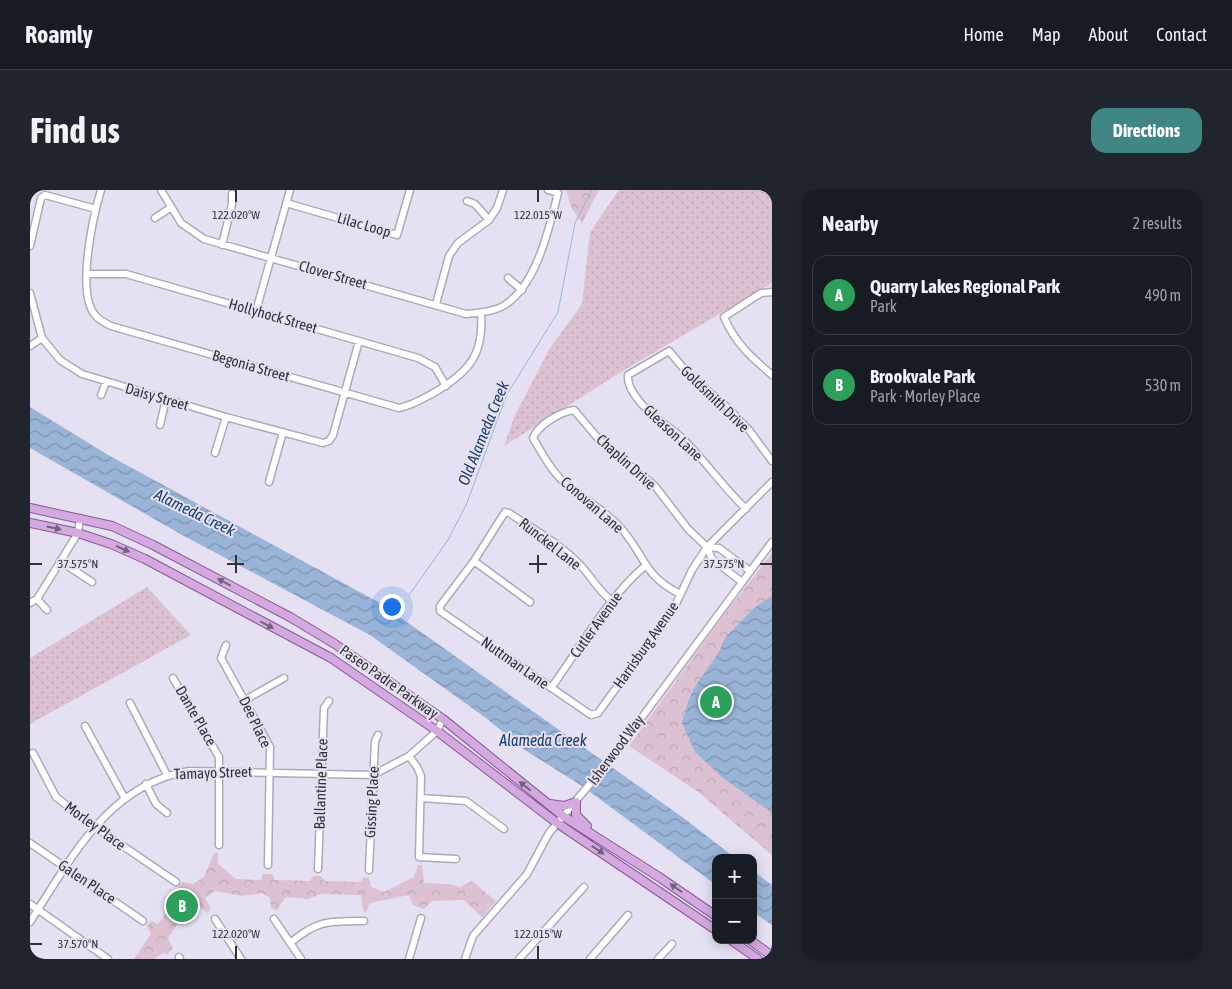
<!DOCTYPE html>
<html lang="en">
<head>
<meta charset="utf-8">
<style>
	:root { --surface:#171b24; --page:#20242c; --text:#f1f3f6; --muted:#9ea1a6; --line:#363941; --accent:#408784 }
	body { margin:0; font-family:"Asap Condensed",sans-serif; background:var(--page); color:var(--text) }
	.controls { position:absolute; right:15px; bottom:15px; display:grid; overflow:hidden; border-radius:10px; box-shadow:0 2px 12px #0003 }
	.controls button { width:45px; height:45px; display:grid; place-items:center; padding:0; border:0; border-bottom:1px solid var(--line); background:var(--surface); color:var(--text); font:25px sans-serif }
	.you { position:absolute; left:361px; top:416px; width:18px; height:18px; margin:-12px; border:4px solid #fff; border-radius:50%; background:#1a73e8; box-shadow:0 0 0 8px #1a73e833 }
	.badge { display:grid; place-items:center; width:32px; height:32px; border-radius:50%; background:var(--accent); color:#fff; font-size:16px; font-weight:700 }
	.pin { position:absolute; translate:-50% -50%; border:2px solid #fff; box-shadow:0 1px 5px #0006 }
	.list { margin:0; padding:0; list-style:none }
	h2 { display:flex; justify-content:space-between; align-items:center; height:65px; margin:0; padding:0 20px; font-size:21px }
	h2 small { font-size:16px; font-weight:400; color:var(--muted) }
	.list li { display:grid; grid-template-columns:32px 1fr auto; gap:15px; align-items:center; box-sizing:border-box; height:80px; margin:0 10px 10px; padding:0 10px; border:1px solid var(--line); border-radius:15px }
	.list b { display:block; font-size:19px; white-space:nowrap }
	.list p { margin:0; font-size:16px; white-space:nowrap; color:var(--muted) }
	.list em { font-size:16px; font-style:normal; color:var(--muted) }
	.map { position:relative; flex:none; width:742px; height:769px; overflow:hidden; border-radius:15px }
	header { display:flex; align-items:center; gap:30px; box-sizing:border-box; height:70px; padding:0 25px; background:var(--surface); border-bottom:1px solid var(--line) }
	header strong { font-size:24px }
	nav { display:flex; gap:28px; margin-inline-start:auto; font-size:18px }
	.intro { display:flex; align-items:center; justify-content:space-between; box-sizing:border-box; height:120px; padding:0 30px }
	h1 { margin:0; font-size:35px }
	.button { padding:12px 22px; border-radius:15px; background:var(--accent); color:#fff; font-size:18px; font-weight:700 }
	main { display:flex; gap:30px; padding:0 30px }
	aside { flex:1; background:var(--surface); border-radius:15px; box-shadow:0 2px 12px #0003 }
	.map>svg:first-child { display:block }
	.grass { fill:url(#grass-dots) }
	.forest { fill:url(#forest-crowns) }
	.water { fill:url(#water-waves) }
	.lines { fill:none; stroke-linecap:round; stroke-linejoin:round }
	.stream { stroke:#99b4d7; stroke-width:1 }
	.minor-casing { stroke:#ada9ba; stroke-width:9 }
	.major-casing { stroke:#875996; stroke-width:10 }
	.minor { stroke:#fff; stroke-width:6 }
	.major { stroke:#d3a9df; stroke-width:8 }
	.oneway { fill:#72617a }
	.ticks { fill:none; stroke:#323137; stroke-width:2 }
	.labels { text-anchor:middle; stroke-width:4; stroke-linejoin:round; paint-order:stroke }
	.street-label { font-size:15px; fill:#323137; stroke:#e6e1f2 }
	.water-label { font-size:16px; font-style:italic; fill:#183e6b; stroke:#e6e1f2 }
	.ticks-label { font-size:12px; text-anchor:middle; fill:#323137; stroke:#e6e1f2; stroke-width:4; stroke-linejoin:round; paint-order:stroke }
</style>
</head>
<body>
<header>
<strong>Roamly</strong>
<nav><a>Home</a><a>Map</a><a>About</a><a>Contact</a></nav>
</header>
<div class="intro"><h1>Find us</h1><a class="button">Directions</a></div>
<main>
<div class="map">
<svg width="742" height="769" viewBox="0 0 742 769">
	<defs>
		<pattern id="grass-dots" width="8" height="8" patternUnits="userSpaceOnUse" patternTransform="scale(1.25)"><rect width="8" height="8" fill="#dbc1d1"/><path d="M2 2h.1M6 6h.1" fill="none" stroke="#bca6b4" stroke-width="1.8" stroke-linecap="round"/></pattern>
		<pattern id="forest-crowns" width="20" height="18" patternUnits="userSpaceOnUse" patternTransform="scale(1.25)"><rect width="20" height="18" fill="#dbc1d1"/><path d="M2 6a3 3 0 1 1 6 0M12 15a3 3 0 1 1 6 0" fill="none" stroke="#bca6b4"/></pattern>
		<pattern id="water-waves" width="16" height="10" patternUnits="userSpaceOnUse" patternTransform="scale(1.25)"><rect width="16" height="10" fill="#99b4d7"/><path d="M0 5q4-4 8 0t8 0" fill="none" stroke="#7d93af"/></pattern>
	</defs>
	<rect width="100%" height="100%" fill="#e6e1f2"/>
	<!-- grass -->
	<path class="grass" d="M589,0h153v93l-146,86 -122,77 11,-31 35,-67 32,-44 8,-72z
		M117,397l44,48 -161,89v-66z"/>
	<!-- forest -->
	<path class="forest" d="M536,0h33l-17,33 -10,-14z
		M742,363v302l-75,-64 -68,-45 88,-122z
		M184,663h4v11l18,15 25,1 2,-6h10l1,6 36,1 3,-5h8l3,5 34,1 4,-1 1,-4 6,1 2,9 13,5 30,-15 4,-12h4l2,18 25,1 11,3 12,-6 24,20 -14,16 -18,-17 -32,1 -8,8 -11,-4 -4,-10 -39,8 -4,9 -3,-1 -2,-16 -40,-1 -13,5 -22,-2 -9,13 -6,-2 -1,-10 -8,-5 -20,3 -27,-5 -10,7 6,11 -4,4 -9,-8 -13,3 -3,10 -14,20 5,10 -6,6 -4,-1 -9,6h-20l17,-25 -4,-8 4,-5 7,3 23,-31 -3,-5 4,-6 11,2 11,-7z"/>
	<!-- water -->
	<path class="water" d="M0,217l78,48 272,148 305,216 50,39h-19v27l-134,-99 -57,-36 -39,-32 -116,-83 -186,-99 -154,-88z
		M742,406v217l-49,-35 -28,-26 -13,-29 6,-21 6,-14 25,-36 6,-14 29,-30z
		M723,681l19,14v40l-19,-13z"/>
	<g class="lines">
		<!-- stream -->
		<path class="stream" d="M379,405l39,-55 19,-37 39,-107 52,-84 17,-89 17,-33"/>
		<!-- minor casing -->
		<g class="minor-casing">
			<path id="minor" d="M71,0c-8,27 -25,102 -6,125 4,5 10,8 16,11l288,82c15,-3 25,-10 38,-17 34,-21 47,-38 44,-78
				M131,0l20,33 23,16 262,75c11,-1 27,-2 37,-8 34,-20 46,-78 55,-113l-10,-3
				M437,11l8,3 14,16
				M256,13l111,32 13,-45
				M125,28l15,-10
				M192,55l10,-41v-10
				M0,56l11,-48 4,-3 51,14
				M58,84h38l292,84 17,9 11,19
				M478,88l14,12
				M742,102l-11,1 -37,24c11,26 27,40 48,58
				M0,103l12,45 18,22 22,14 144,43 97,26 6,-2 4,-6 26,-94
				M406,114l13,-48 9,-13 31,-23 8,-12 6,-18
				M226,121l34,-121
				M0,156l12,-8
				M71,205l5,-13
				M130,235l6,-26
				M185,263l11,-36
				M239,292l14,-50
				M716,319c-22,-21 -40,-47 -62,-69 -14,-14 -32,-22 -44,-38 -6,-7 -13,-17 -12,-27l41,-24 21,25 38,32 21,22 23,31
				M677,357l12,1 31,23
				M30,371l32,21
				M444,371l56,41
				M650,404c-35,-18 -33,-33 -55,-61 -14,-18 -35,-30 -53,-44 -18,-13 -28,-32 -39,-51 5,-13 27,-26 41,-28l28,33 53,43 33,43 19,18 5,12 30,23
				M7,409l10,11
				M583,412c-14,-10 -20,-23 -31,-35 -20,-22 -49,-38 -73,-54l-4,-1 -31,49 -34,45v5l151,104 7,-2 76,-105 18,-38 15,-23 65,-65
				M0,413l7,-4 41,-66 2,-15
				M196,455l-5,13 49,89 -2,118
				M143,488l46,79v88
				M521,498c29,-40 57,-91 94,-122
				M215,510l39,-22
				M100,513l37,72
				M55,536l39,71
				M3,563l23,44 39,30 81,55
				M379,566l8,11 4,9 -2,81 37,2
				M116,594l10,20 11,9
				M391,608l45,3 38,28
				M0,653l113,78
				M288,679l6,-161 5,-7
				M339,680l6,-129 3,-6
				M0,714l78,55
				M185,729l26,40
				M244,729l27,40
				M0,732c41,-63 78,-138 159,-151l184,4 36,-19 28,-25 6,-12
				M260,753c28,-23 39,-22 74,-22
				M149,767l1,2
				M379,769l12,-41
				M435,769l8,-23 54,-62 22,-41 65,-78 158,-213
				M489,769l65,-72
				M560,769l38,-44
				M628,769l14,-15"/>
		</g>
		<!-- major casing -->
		<g class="major-casing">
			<path id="major" d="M0,318l82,18 41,19 137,72 45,27 108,75 120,97 96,61 57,39
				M0,333l48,10 33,11 34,15 186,99 106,73 120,92 159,107
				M520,614l14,2 12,-4v13l11,11
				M701,750l27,19
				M720,750l22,16"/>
		</g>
		<!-- minor -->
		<use href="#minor" class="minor"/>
		<!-- major -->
		<use href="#major" class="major"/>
	</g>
	<!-- one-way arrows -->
	<defs><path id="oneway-solid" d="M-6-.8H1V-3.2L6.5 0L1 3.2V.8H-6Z" transform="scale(1.25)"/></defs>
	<g class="oneway">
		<use href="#oneway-solid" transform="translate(24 338) rotate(12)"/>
		<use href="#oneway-solid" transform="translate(93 359) rotate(24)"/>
		<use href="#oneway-solid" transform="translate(194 392) rotate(-152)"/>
		<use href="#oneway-solid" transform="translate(237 435) rotate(28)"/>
		<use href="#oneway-solid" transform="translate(495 596) rotate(-141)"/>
		<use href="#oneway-solid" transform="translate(568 660) rotate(33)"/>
		<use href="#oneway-solid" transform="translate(646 698) rotate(-145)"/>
	</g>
	<!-- ticks -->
	<path class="ticks" d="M206,0v12M508,0v12M206,365v18M508,365v18M0,374h12M197,374h17M499,374h18M730,374h12M0,754h12M206,756v13M508,756v13"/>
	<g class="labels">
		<!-- street labels -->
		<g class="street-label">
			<text transform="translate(334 35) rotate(16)" y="5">Lilac Loop</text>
			<text transform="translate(303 85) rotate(16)" y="5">Clover Street</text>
			<text transform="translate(243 126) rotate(16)" y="5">Hollyhock Street</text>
			<text transform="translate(221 176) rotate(16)" y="5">Begonia Street</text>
			<text transform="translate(127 207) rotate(16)" y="5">Daisy Street</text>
			<text transform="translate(685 209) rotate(44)" y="5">Goldsmith Drive</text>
			<text transform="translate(643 243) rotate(43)" y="5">Gleason Lane</text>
			<text transform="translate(596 272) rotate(42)" y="5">Chaplin Drive</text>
			<text transform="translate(562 315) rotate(41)" y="5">Conovan Lane</text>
			<text transform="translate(520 354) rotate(38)" y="5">Runckel Lane</text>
			<text transform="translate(566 435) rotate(-54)" y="5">Cutler Avenue</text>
			<text transform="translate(616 455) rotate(-55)" y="5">Harrisburg Avenue</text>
			<text transform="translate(485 473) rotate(35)" y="5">Nuttman Lane</text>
			<text transform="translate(359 492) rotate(35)" y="5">Paseo Padre Parkway</text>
			<text transform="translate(166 526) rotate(60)" y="5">Dante Place</text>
			<text transform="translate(225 532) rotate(64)" y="5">Dee Place</text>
			<text transform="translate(586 560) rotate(-53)" y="5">Isherwood Way</text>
			<text transform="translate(183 583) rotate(-2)" y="5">Tamayo Street</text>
			<text transform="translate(291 594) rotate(-88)" y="5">Ballantine Place</text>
			<text transform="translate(342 612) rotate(-87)" y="5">Gissing Place</text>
			<text transform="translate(65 636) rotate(36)" y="5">Morley Place</text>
			<text transform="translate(57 692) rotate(34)" y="5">Galen Place</text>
		</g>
		<!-- water labels -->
		<g class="water-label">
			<text transform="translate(453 243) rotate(-68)" y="6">Old Alameda Creek</text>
			<text transform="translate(165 322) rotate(26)" y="6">Alameda Creek</text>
			<text x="513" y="556">Alameda Creek</text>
		</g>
	</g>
	<g class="ticks-label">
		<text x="206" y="29">122.020°W</text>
		<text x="508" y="29">122.015°W</text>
		<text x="48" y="378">37.575°N</text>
		<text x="694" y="378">37.575°N</text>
		<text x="206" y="748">122.020°W</text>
		<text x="508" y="748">122.015°W</text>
		<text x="48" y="758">37.570°N</text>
	</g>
</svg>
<div class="controls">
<button>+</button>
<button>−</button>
</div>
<div class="you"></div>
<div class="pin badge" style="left:686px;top:512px;background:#2e9e5b">A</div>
<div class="pin badge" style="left:152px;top:716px;background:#2e9e5b">B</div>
</div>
<aside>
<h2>Nearby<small>2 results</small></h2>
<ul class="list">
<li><span class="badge" style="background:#2e9e5b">A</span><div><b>Quarry Lakes Regional Park</b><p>Park</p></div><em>490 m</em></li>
<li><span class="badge" style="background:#2e9e5b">B</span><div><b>Brookvale Park</b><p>Park · Morley Place</p></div><em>530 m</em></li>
</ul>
</aside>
</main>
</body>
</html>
